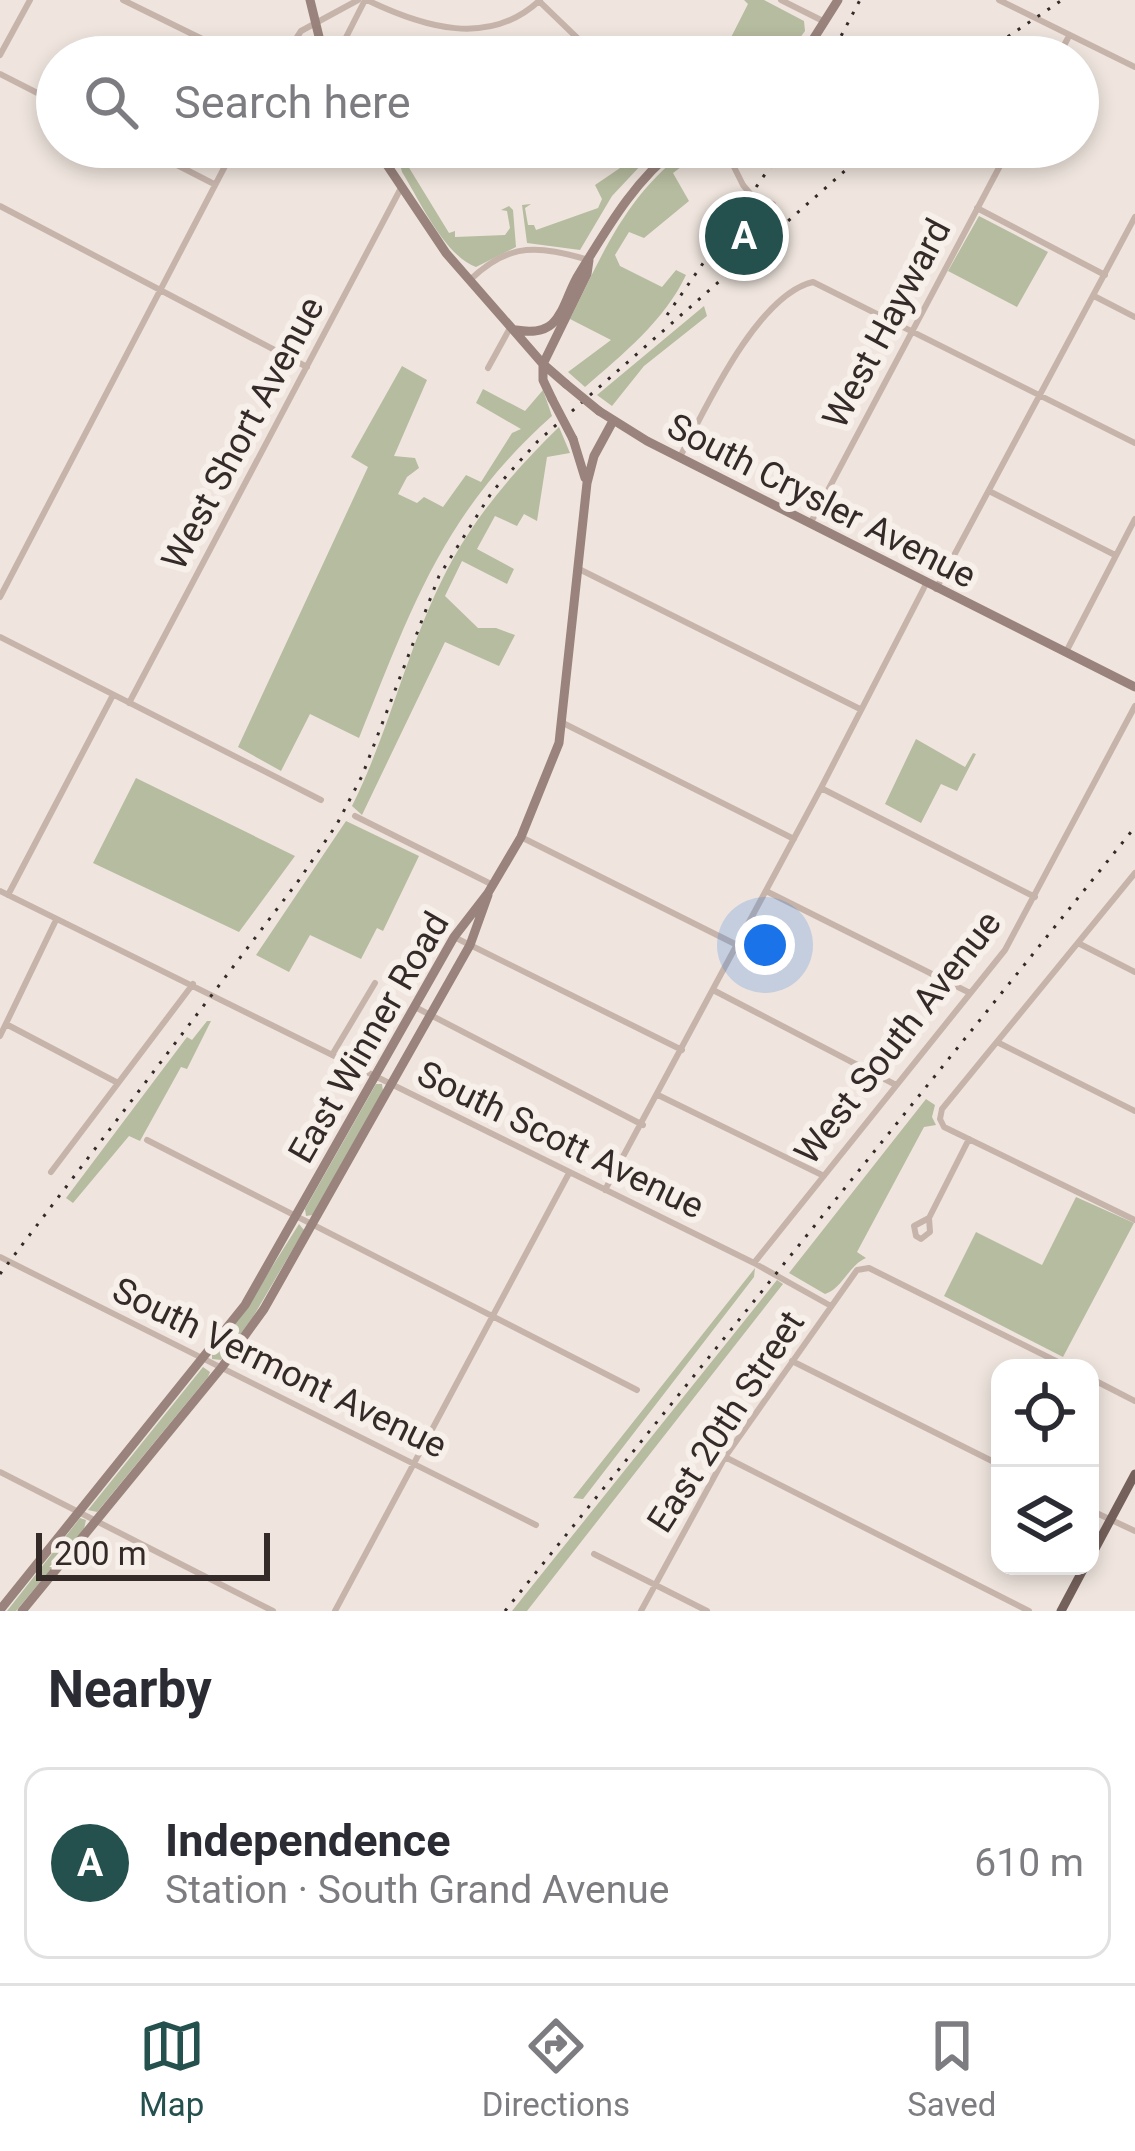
<!DOCTYPE html>
<html lang="en">
<head>
<meta charset="utf-8">
<style>
	:root { --surface:#fff; --page:#f7f7f7; --text:#2b2b33; --muted:#7c7c81; --line:#e1e1e2; --accent:#24514e }
	body { margin:0; font-family:Roboto,sans-serif; background:var(--page); color:var(--text) }
	.controls { position:absolute; right:36px; bottom:36px; display:grid; overflow:hidden; border-radius:24px; box-shadow:0 6px 18px #0003 }
	.controls button { width:108px; height:108px; display:grid; place-items:center; padding:0; border:0; border-bottom:3px solid var(--line); background:var(--surface); color:var(--text); font:60px sans-serif }
	.scale { position:absolute; left:36px; bottom:30px; width:234px; box-sizing:border-box; padding-left:12px; border:6px solid #342b29; border-top:0; font-size:33px; line-height:42px; white-space:nowrap; color:#342b29; -webkit-text-stroke:9px #f7efe9; paint-order:stroke }
	.you { position:absolute; left:765px; top:945px; width:42px; height:42px; margin:-30px; border:9px solid #fff; border-radius:50%; background:#1a73e8; box-shadow:0 0 0 18px #1a73e833 }
	.badge { display:grid; place-items:center; width:78px; height:78px; border-radius:50%; background:var(--accent); color:#fff; font-size:39px; font-weight:700 }
	.pin { position:absolute; translate:-50% -50%; border:6px solid #fff; box-shadow:0 3px 12px #0006 }
	.list { margin:0; padding:0; list-style:none }
	h2 { display:flex; justify-content:space-between; align-items:center; height:156px; margin:0; padding:0 48px; font-size:51px }
	h2 small { font-size:39px; font-weight:400; color:var(--muted) }
	.list li { display:grid; grid-template-columns:78px 1fr auto; gap:36px; align-items:center; box-sizing:border-box; height:192px; margin:0 24px 24px; padding:0 24px; border:3px solid var(--line); border-radius:24px }
	.list b { display:block; font-size:45px; white-space:nowrap }
	.list p { margin:0; font-size:39px; white-space:nowrap; color:var(--muted) }
	.list em { font-size:39px; font-style:normal; color:var(--muted) }
	.icon { flex:none; width:66px; height:66px; fill:none; stroke:currentColor; stroke-width:2; stroke-linecap:round; stroke-linejoin:round }
	.map { position:relative; flex:none; width:1135px; height:1611px; overflow:hidden }
	.search { position:absolute; background:var(--surface); box-shadow:0 6px 18px #0003; left:36px; right:36px; top:36px; height:132px; display:flex; align-items:center; gap:30px; box-sizing:border-box; padding:0 42px; border-radius:66px; color:var(--muted); font-size:45px }
	.sheet { height:372px; background:var(--surface) }
	nav { display:flex; justify-content:space-around; align-items:center; box-sizing:border-box; height:168px; border-top:3px solid var(--line); background:var(--surface); font-size:33px; color:var(--muted) }
	nav a { display:grid; justify-items:center; gap:6px }
	nav .on { color:var(--accent) }
	.map>svg:first-child { display:block }
	.green { fill:#b6bc9f }
	.lines { fill:none; stroke-linecap:round; stroke-linejoin:round }
	.street { stroke:#c6b4ab; stroke-width:6 }
	.secondary { stroke:#99837c; stroke-width:9 }
	.primary { stroke:#75615c; stroke-width:9 }
	.rail { stroke:#342b29; stroke-width:3; stroke-dasharray:3 9; stroke-linecap:butt }
	.secondary-bridge { stroke:#99837c; stroke-width:9 }
	.labels { text-anchor:middle; stroke-width:12; stroke-linejoin:round; paint-order:stroke }
	.street-label { font-size:36px; fill:#342b29; stroke:#f7efe9 }
</style>
</head>
<body>
<div class="map">
<svg width="1135" height="1611" viewBox="0 0 1135 1611">
	<rect width="100%" height="100%" fill="#efe5de"/>
	<!-- green -->
	<path class="green" d="M744,0h20l40,21 1,10 -19,26h-65l27,-53z
		M651,147h7l-46,49 -32,54 -53,-7 -5,-38 9,-1 -6,4 3,17h6l2,5 62,-22 4,-9 -7,-14z
		M691,147h17l-35,26 16,28 -45,37 -15,-6 -14,23 5,11 42,21 14,-17 10,5c-21,45 -64,80 -101,112l-17,-15 43,-32 -41,-21c34,-68 57,-126 121,-172z
		M409,161l3,1 -4,4 41,67 6,-2v6l50,-2 5,-7 -3,-17 -6,-1 8,-4 4,4 3,37 -40,20c-32,-12 -56,-66 -74,-95l-1,-4z
		M979,216l69,36 -31,55 -69,-36z
		M704,306l3,10 -63,50 -32,40 -15,-11z
		M402,366l25,14 -33,76 21,2 4,10 -12,9 -9,17 19,9 7,-6 19,10 23,-32 15,7 31,-49 9,-4 -45,-26 7,-14 42,22 18,-21 9,26c-109,97 -140,191 -193,322l-49,-24 -29,57 -43,-24 130,-280 -17,-10z
		M559,427l11,26 -23,4 -10,64 -13,-7 -7,12 -22,-10 -18,33 37,20 -7,15 -45,-23 -17,35 33,32h18l19,7 -16,31 -54,-24 -83,173 -10,-9c40,-80 58,-171 102,-249 28,-49 65,-91 105,-130z
		M916,739l49,28 8,-14 3,1 -19,37 -16,-7 -20,39 -36,-19z
		M136,778l159,78 -56,76 -146,-69z
		M346,821l73,35 -36,75 -6,-3 -16,31 -51,-24 -21,37 -33,-17z
		M207,1021h4l-24,48 -6,-2 -41,74 -11,-5 -56,67 -7,-5 121,-161 5,3z
		M376,1084h6l1,7 -70,124 -7,1 -1,-7z
		M926,1099l9,6 -3,12 4,8 -12,2 -67,125 9,6c-18,8 -23,30 -41,36l-36,-21z
		M1076,1197l58,26 -71,134 -119,-61 32,-64 66,33z
		M299,1224l5,6 -51,87 -32,43 -9,-1v-6l29,-37z
		M755,1268l-1,9 -171,222 -10,-1z
		M777,1280l6,4 -256,327h-15z
		M203,1367l7,5 -2,5 -111,135 -9,-2z
		M80,1518l6,2 -2,9 -68,82h-9z"/>
	<g class="lines">
		<!-- street -->
		<path class="street" d="M123,0l116,57
			M367,0c56,27 122,48 173,0
			M781,0l44,22
			M999,0l136,67
			M539,1l58,56
			M0,55l30,-55
			M284,57l17,-26 57,-31
			M336,57l29,-57
			M1058,57l11,-21
			M0,74l57,29
			M142,147l72,37
			M724,147l19,38 24,29 8,-2 -2,-8 -16,-6
			M0,206l307,161
			M977,208l128,67
			M471,279c40,-38 68,-33 118,-19
			M1094,296l41,21
			M488,368l22,-40
			M680,457c25,-48 77,-162 133,-175l322,161
			M989,491l126,64
			M810,524l200,-377
			M579,569l281,140
			M936,589l199,-372
			M0,597l235,-450
			M0,637l321,163
			M1066,652l69,-133
			M129,703l272,-515
			M563,723l231,116
			M821,788l214,109
			M355,816l138,69
			M521,837l216,108
			M1135,873l-193,236 -2,10 4,8 191,93
			M0,891l754,372 77,43
			M766,891l204,102
			M8,895l105,-200
			M454,937l228,113
			M1078,943l57,29
			M713,990l183,95
			M415,1007l228,118
			M6,1024l112,59
			M0,1036l56,-116
			M997,1042l138,69
			M332,1055l43,-72
			M658,1095l166,81
			M147,1140l490,250
			M51,1172l142,-188
			M605,1190l216,-402 105,-204
			M929,1218l1,14 -9,7 -5,-3 -2,-10 15,-8 40,-79
			M0,1257l536,268
			M754,1263l251,-313 130,-244
			M792,1361l208,104
			M1090,1378l45,23
			M725,1457l304,154
			M0,1472l273,139
			M1090,1510l45,21
			M594,1554l113,57
			M335,1611l233,-436
			M641,1611l84,-154 132,-187 12,-2 201,100"/>
		<!-- secondary -->
		<path class="secondary" d="M310,0l14,57
			M802,57l36,-57
			M375,147l71,106 97,111 23,20
			M516,330c12,2 26,3 36,-6 13,-12 17,-35 27,-50 29,-47 55,-93 99,-127
			M543,364l44,-90 2,-14
			M543,364v16l9,19
			M599,411l48,30 488,246
			M573,439l12,39
			M0,1610l245,-305 209,-368 34,-44 33,-56 38,-94 28,-260 7,-27 19,-35
			M22,1611l200,-244 42,-58 206,-364 18,-50"/>
		<!-- primary -->
		<path class="primary" d="M1090,1558l45,-84
			M1061,1611l24,-45"/>
		<!-- rail -->
		<path class="rail" d="M830,57l30,-57
			M978,57l84,-57
			M667,315l117,-168
			M0,1274l299,-394 38,-56 25,-48 77,-200 53,-84 46,-51 334,-294
			M505,1611l630,-784"/>
		<!-- secondary-bridge -->
		<path class="secondary-bridge" d="M566,384l33,27
			M552,399l21,40"/>
	</g>
	<g class="labels">
		<!-- street labels -->
		<g class="street-label">
			<text transform="translate(886 323) rotate(-62)" y="13">West Hayward</text>
			<text transform="translate(242 433) rotate(-62)" y="13">West Short Avenue</text>
			<text transform="translate(822 500) rotate(27)" y="13">South Crysler Avenue</text>
			<text transform="translate(368 1037) rotate(-60)" y="13">East Winner Road</text>
			<text transform="translate(897 1037) rotate(-52)" y="13">West South Avenue</text>
			<text transform="translate(561 1139) rotate(26)" y="13">South Scott Avenue</text>
			<text transform="translate(280 1367) rotate(26)" y="13">South Vermont Avenue</text>
			<text transform="translate(725 1421) rotate(-57)" y="13">East 20th Street</text>
		</g>
	</g>
</svg>
<div class="controls">
<button><svg class="icon" aria-label="locate" viewBox="0 0 24 24"><circle cx="12" cy="12" r="6"/><path d="M12 2v4M12 18v4M2 12h4M18 12h4"/></svg></button>
<button><svg class="icon" aria-label="layers" viewBox="0 0 24 24"><path d="M12 4l9 5-9 5-9-5zM3 14l9 5 9-5"/></svg></button>
</div>
<div class="scale">200 m</div>
<div class="you"></div>
<div class="pin badge" style="left:744px;top:236px">A</div>
<div class="search"><svg class="icon" aria-label="search" viewBox="0 0 24 24"><circle cx="10" cy="10" r="6"/><path d="M15 15l6 6"/></svg>Search here</div>
</div>
<section class="sheet">
<h2>Nearby<small></small></h2>
<ul class="list">
<li><span class="badge">A</span><div><b>Independence</b><p>Station · South Grand Avenue</p></div><em>610 m</em></li>
</ul>
</section>
<nav>
<a class="on"><svg class="icon" aria-label="map" viewBox="0 0 24 24"><path d="M3 6l6-2 6 2 6-2v14l-6 2-6-2-6 2zM9 4v14M15 6v14"/></svg>Map</a>
<a><svg class="icon" aria-label="directions" viewBox="0 0 24 24"><path d="M12 3l9 9-9 9-9-9zM9 14v-3h6M13 9l2 2-2 2"/></svg>Directions</a>
<a><svg class="icon" aria-label="saved" viewBox="0 0 24 24"><path d="M7 4h10v16l-5-4-5 4z"/></svg>Saved</a>
</nav>
</body>
</html>
